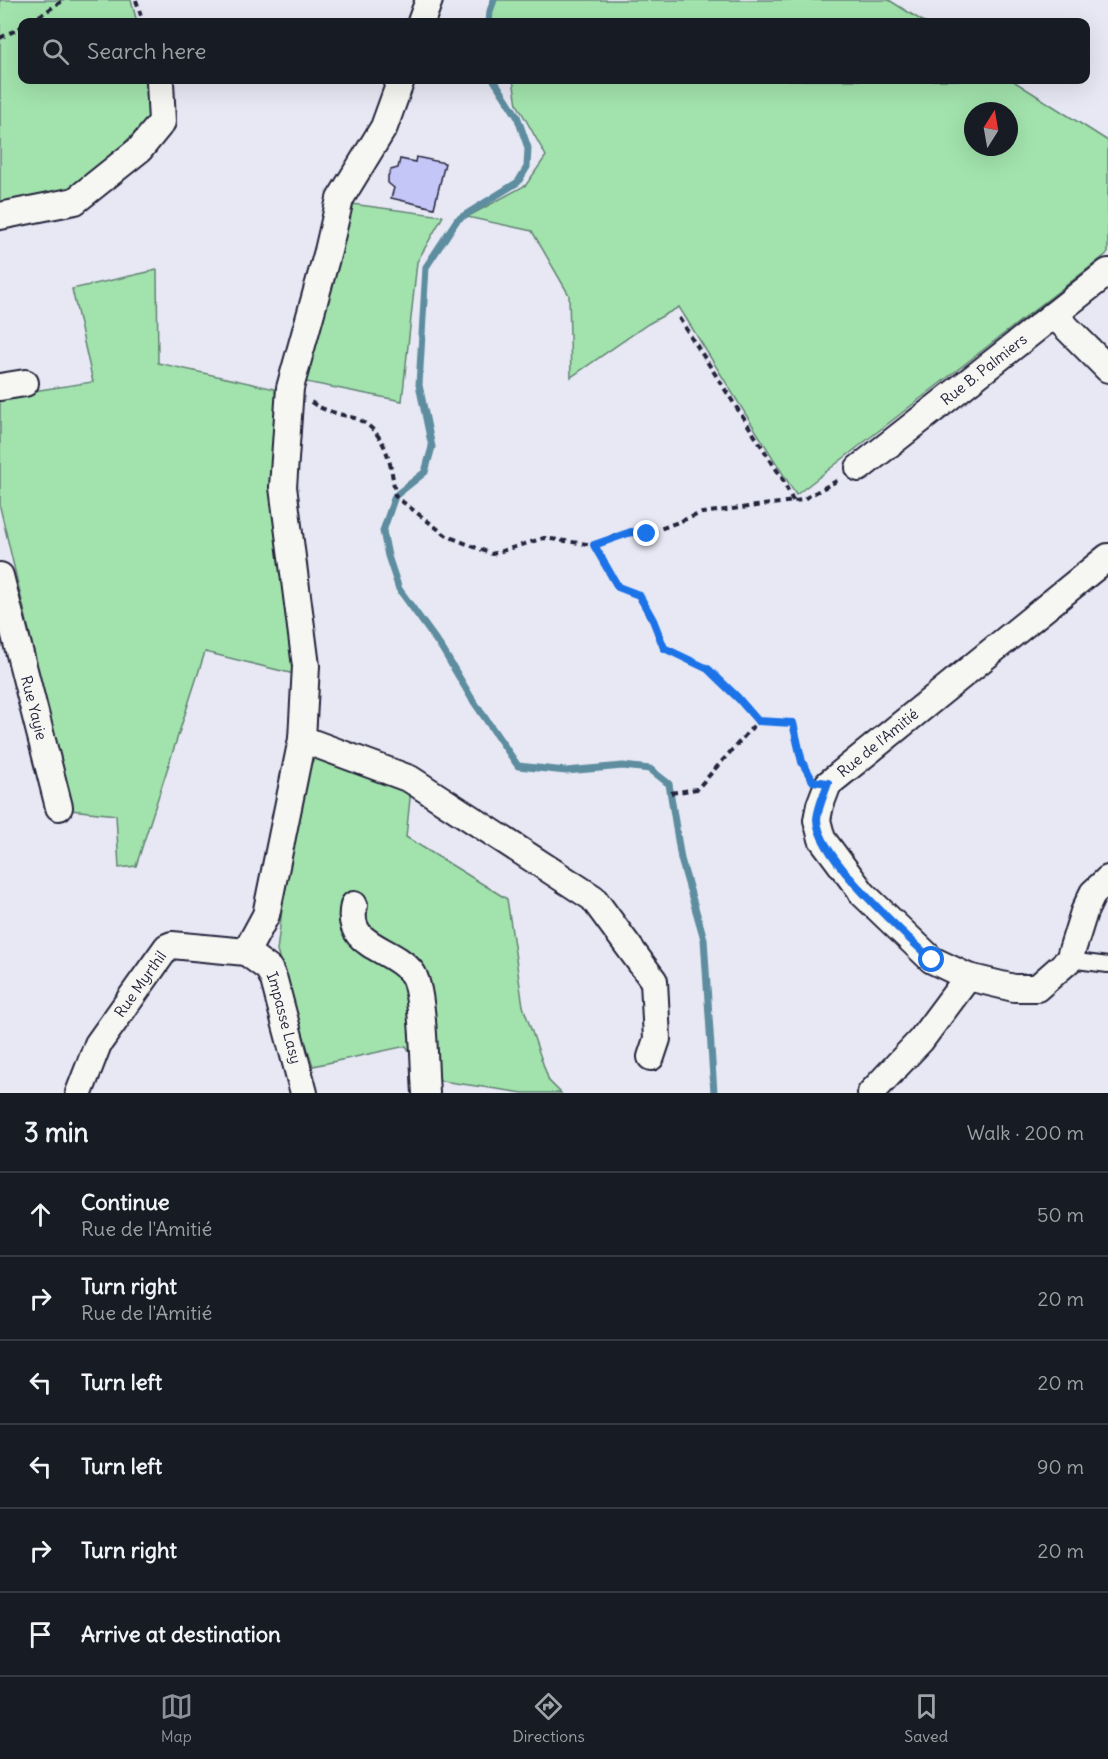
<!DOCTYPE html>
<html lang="en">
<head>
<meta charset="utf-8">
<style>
	:root { --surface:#171b24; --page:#242831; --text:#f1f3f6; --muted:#9ea1a6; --line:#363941; --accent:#8c9099 }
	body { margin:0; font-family:Delius,sans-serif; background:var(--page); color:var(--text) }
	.compass { position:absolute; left:964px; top:102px; width:54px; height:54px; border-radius:50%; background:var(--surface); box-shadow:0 6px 24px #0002; rotate:11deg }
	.stop { position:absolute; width:18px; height:18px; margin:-14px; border:4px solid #1a73e8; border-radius:50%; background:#fff }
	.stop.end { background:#1a73e8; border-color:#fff; box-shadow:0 2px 6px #0008 }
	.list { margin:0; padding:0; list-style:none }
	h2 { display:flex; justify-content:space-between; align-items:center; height:78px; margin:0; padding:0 24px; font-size:26px }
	h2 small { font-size:20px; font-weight:400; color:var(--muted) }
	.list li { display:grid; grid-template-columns:39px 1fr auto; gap:18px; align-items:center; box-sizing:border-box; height:84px; padding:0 24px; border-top:2px solid var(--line) }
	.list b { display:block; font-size:22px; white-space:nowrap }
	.list p { margin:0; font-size:20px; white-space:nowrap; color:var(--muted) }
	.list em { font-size:20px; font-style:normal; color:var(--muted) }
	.icon { flex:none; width:33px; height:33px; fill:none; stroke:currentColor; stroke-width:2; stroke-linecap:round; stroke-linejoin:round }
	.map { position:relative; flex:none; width:1108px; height:1093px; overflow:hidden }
	.search { position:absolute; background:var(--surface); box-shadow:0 6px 24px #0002; left:18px; right:18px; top:18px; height:66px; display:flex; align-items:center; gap:15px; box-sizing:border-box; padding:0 21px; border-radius:12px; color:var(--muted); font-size:22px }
	.sheet { height:582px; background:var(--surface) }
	nav { display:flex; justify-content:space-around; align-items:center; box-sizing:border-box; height:84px; border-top:2px solid var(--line); background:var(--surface); font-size:16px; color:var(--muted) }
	nav a { display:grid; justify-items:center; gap:3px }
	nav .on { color:var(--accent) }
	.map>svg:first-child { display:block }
	.green { fill:#a2e3ad; stroke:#628274; stroke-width:1.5; fill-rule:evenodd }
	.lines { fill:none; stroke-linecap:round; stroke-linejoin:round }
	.stream { stroke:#5d8d9f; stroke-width:7 }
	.building { fill:#c4c6f8; stroke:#22223b; stroke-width:1.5 }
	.lane-casing { stroke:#22223b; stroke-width:18 }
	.street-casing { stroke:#22223b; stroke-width:30 }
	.path { stroke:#22223b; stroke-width:4; stroke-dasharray:6 4.5; stroke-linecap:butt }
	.lane { stroke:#f6f6f2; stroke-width:14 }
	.street { stroke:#f6f6f2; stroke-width:26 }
	.route { stroke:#1a73e8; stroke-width:8 }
	.labels { text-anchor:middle; stroke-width:6; stroke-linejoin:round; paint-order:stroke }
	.street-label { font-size:15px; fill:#22223b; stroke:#f6f6f2 }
</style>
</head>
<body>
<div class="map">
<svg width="1108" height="1093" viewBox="0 0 1108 1093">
	<rect width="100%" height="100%" fill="#e7e8f4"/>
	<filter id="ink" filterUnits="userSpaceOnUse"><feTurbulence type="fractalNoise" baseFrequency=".0167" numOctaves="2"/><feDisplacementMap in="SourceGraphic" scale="12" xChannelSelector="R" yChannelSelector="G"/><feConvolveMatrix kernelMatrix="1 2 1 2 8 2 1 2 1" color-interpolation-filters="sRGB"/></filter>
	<g filter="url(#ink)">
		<!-- green -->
		<path class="green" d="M0,0h131l6,22h-115v58h132l3,30 -86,87 -71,11z
			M495,0h394l35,22h-434z
			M513,80h499l96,61v112l-312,242 -117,-188 -31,17 -77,53 -2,-82 -37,-64 -65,-14 59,-32 20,-29 -29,-52zM973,111h36v36h-36z
			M344,203l99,13 -26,46 -15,139 -101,-20z
			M157,270l1,93 117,26 19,285 -89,-22 -69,214 -17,2 -3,-53 -45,-5 -71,-303v-111l93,-14 -21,-93z
			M318,751l93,38 -5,48 101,62 16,107 26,75 12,12h-38l-95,-14 -22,-33 -93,20 -36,-115 19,-157z"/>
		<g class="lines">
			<!-- stream -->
			<path class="stream" d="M489,22l1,-11 4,-11
				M494,80l23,36 11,32 -1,19 -9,15 -61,38 -31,47 -7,118 13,62 -7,25 -30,24 -12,35 5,25 11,33 44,61 29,49 46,67 48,5 57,-5 27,3 19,15 12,75 23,80 10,154"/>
		</g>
		<!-- building -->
		<path class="building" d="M416,157l29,6 -11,45 -43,-10 3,-10 -6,-5v-7l3,-6 7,-2 2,-9 15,3z"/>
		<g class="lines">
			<!-- lane casing -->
			<g class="lane-casing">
				<path id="lane" d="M1069,960l39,5"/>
			</g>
			<!-- street casing -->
			<g class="street-casing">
				<g id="street">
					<path d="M421,22l8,-22"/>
					<path d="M0,216l75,-15 65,-52 22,-27 -2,-40"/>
					<path d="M1054,315l54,54"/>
					<path d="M0,387l25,-4"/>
					<path id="s1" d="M859,468l249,-196"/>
					<path d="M1108,557l-280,227 -8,21 -3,15 5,19 41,55 69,66 36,17 46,11h23l32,-28 15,-48 9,-19 15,-14"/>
					<path id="s2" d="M0,576l59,231"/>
					<path d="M302,739l108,40 183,119 61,83 3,58 -6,18"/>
					<path d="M354,905c-10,43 38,41 58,68 12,16 12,96 14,120"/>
					<path d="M246,952l20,-37 36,-176 4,-73 -23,-179 7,-99 38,-137 12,-52 44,-72 17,-47"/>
					<path id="s3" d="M246,952l23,17 5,11 30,113"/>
					<path id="s4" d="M79,1093l19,-49 69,-97 5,-2 74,7"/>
					<path d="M871,1093l50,-53 47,-63"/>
				</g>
			</g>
			<!-- path -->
			<path class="path" d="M136,0l7,22
				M30,22l34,-22
				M0,38l22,-11
				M679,318l103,160 11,23
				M311,402c12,9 29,12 43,16 33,11 38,49 41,78l52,40 45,18 52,-16 50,7
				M809,773l-7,-11 -9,-39 -35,-2 -20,-23 -30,-29 -44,-21 -11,-28 -14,-25 -21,-8 -24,-42 37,-13 16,2 55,-21 100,-13 38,-21
				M671,793l26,-4 61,-68"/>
			<!-- lane -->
			<use href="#lane" class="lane"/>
			<!-- street -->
			<use href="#street" class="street"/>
		</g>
	</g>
	<g class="lines" filter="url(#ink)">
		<!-- route -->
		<path class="route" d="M647,534l-16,-2 -37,13 24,42 21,8 14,25 11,28 44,21 30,29 20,23 35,2 9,39 11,19 15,2c-4,12 -10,24 -11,36 0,38 87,114 115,141"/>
	</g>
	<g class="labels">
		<!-- street labels -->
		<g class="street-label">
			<text dy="5" stroke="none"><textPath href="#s1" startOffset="159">Rue B. Palmiers</textPath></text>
			<text dy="5" stroke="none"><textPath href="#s2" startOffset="136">Rue Yayie</textPath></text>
			<text transform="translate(878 743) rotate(-39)" y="5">Rue de l'Amitié</text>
			<text dy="5" stroke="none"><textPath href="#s4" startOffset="126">Rue Myrthil</textPath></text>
			<text dy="5" stroke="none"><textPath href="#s3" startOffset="80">Impasse Lasy</textPath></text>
		</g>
	</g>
</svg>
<svg class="compass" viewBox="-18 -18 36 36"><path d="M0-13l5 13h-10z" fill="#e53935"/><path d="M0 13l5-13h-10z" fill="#9ea1a6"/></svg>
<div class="stop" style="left:932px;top:960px"></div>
<div class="stop end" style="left:647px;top:534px"></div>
<div class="search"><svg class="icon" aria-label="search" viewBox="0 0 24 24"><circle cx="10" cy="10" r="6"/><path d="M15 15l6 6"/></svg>Search here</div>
</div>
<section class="sheet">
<h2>3 min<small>Walk · 200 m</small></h2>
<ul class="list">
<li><svg class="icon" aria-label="ahead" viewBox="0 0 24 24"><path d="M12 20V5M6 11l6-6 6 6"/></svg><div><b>Continue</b><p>Rue de l'Amitié</p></div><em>50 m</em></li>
<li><svg class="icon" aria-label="right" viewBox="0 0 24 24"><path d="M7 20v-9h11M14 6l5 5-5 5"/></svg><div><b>Turn right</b><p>Rue de l'Amitié</p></div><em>20 m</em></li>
<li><svg class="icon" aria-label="left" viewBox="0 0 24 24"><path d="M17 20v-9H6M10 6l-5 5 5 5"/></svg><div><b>Turn left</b></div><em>20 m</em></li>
<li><svg class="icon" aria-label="left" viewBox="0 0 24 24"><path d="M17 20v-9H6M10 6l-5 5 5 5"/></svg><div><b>Turn left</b></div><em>90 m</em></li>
<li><svg class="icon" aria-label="right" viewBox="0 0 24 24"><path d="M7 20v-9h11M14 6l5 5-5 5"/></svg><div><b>Turn right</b></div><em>20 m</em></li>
<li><svg class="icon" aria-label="arrive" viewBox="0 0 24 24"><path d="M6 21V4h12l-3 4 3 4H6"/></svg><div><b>Arrive at destination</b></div></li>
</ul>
</section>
<nav>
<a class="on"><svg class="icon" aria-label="map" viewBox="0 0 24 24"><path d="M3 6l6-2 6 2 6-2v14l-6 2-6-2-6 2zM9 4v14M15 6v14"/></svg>Map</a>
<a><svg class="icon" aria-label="directions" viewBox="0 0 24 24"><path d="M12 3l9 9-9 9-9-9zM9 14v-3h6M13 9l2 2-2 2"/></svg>Directions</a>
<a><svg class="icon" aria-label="saved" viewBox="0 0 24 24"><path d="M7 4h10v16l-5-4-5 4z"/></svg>Saved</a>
</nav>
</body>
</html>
